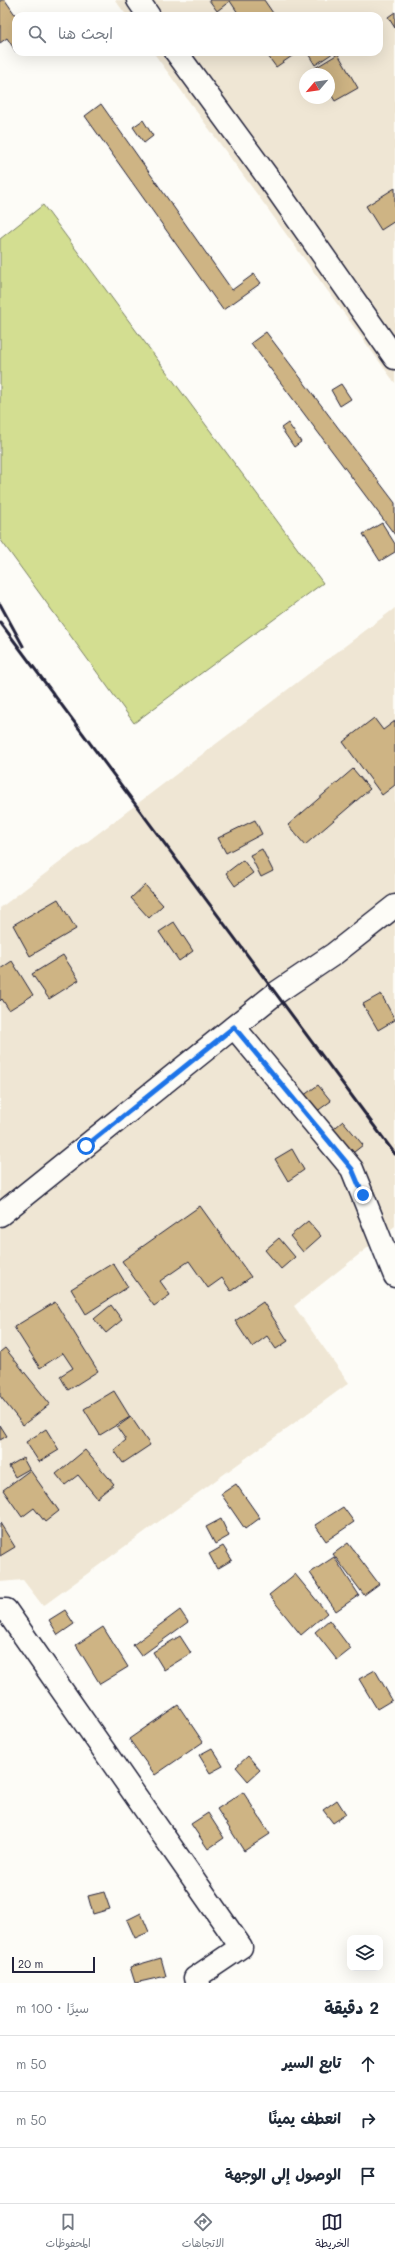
<!DOCTYPE html>
<html lang="ar">
<head>
<meta charset="utf-8">
<style>
	:root { --surface:#fff; --page:#f6f6f7; --text:#1f2937; --muted:#747a83; --line:#e0e1e3; --accent:#22223b }
	body { margin:0; font-family:Mali,"Playpen Sans Arabic",sans-serif; background:var(--page); color:var(--text); direction:rtl }
	.controls { position:absolute; right:12px; bottom:12px; display:grid; overflow:hidden; border-radius:8px; box-shadow:0 4px 16px #0002 }
	.controls button { width:36px; height:36px; display:grid; place-items:center; padding:0; border:0; border-bottom:1px solid var(--line); background:var(--surface); color:var(--text); font:20px sans-serif }
	.compass { position:absolute; left:299px; top:68px; width:36px; height:36px; border-radius:50%; background:var(--surface); box-shadow:0 4px 16px #0002; rotate:241deg }
	.scale { position:absolute; left:12px; bottom:10px; width:83px; box-sizing:border-box; padding-left:4px; border:2px solid #22223b; border-top:0; font-size:11px; line-height:14px; white-space:nowrap; color:#22223b; -webkit-text-stroke:3px #fdfcf7; paint-order:stroke }
	.stop { position:absolute; width:12px; height:12px; margin:-9px; border:3px solid #1a73e8; border-radius:50%; background:#fff }
	.stop.end { background:#1a73e8; border-color:#fff; box-shadow:0 1px 4px #0008 }
	.list { margin:0; padding:0; list-style:none }
	h2 { display:flex; justify-content:space-between; align-items:center; height:52px; margin:0; padding:0 16px; font-size:17px }
	h2 small { font-size:13px; font-weight:400; color:var(--muted) }
	.list li { display:grid; grid-template-columns:26px 1fr auto; gap:12px; align-items:center; box-sizing:border-box; height:56px; padding:0 16px; border-top:1px solid var(--line) }
	.list b { display:block; font-size:15px; white-space:nowrap }
	.list em { font-size:13px; font-style:normal; color:var(--muted) }
	.icon { flex:none; width:22px; height:22px; fill:none; stroke:currentColor; stroke-width:2; stroke-linecap:round; stroke-linejoin:round }
	.map { position:relative; flex:none; width:395px; height:1983px; overflow:hidden; direction:ltr }
	.search { position:absolute; background:var(--surface); box-shadow:0 4px 16px #0002; left:12px; right:12px; top:12px; height:44px; display:flex; align-items:center; gap:10px; box-sizing:border-box; padding:0 14px; border-radius:12px; color:var(--muted); font-size:15px }
	.sheet { height:220px; background:var(--surface) }
	nav { display:flex; justify-content:space-around; align-items:center; box-sizing:border-box; height:56px; border-top:1px solid var(--line); background:var(--surface); font-size:11px; color:var(--muted) }
	nav a { display:grid; justify-items:center; gap:2px }
	nav .on { color:var(--accent) }
	.map>svg:first-child { display:block }
	.built { fill:#efe6d4; fill-rule:evenodd }
	.green { fill:#d3de91; stroke:#7a8066 }
	.building { fill:#ceb484; stroke:#22223b }
	.lines { fill:none; stroke-linecap:round; stroke-linejoin:round }
	.minor-casing { stroke:#22223b; stroke-width:25 }
	.tertiary-casing { stroke:#22223b; stroke-width:25 }
	.primary-casing { stroke:#22223b; stroke-width:25 }
	.minor { stroke:#fdfcf7; stroke-width:22 }
	.tertiary { stroke:#fdfcf7; stroke-width:22 }
	.primary { stroke:#fdfcf7; stroke-width:22 }
	.rail { stroke:#22223b; stroke-width:3 }
	.route { stroke:#1a73e8; stroke-width:5 }
</style>
</head>
<body>
<div class="map">
<svg width="395" height="1983" viewBox="0 0 395 1983">
	<rect width="100%" height="100%" fill="#fdfcf7"/>
	<filter id="ink" filterUnits="userSpaceOnUse"><feTurbulence type="fractalNoise" baseFrequency=".025" numOctaves="2"/><feDisplacementMap in="SourceGraphic" scale="8" xChannelSelector="R" yChannelSelector="G"/><feConvolveMatrix kernelMatrix="1 2 1 2 8 2 1 2 1" color-interpolation-filters="sRGB"/></filter>
	<g filter="url(#ink)">
		<!-- built -->
		<path class="built" d="M115,0h280v383l-242,-331h226v-36h-252zM305,74h24v24h-24z
			M395,608v618l-101,80 55,77 -306,223 -20,-26 -23,2v-674z"/>
		<!-- green -->
		<path class="green" d="M43,205l280,378 -189,140 -134,-184v-300z"/>
		<!-- building -->
		<path class="building" d="M0,0h5l11,16v36l-9,-14 -7,5z
			M209,0h55l11,16h-35l-10,-15 -13,10z
			M395,12v16l-7,-11z
			M265,52h33l-22,15z
			M307,52h26v1l-18,12z
			M338,54l20,34 -23,13 -6,-10v-17h-10l-4,-6z
			M101,104l131,186 22,-16 7,9 -38,27 -138,-194z
			M143,120l10,16 -9,7 -11,-16z
			M395,188v33l-14,9 -15,-24z
			M266,332l129,171v32l-144,-192z
			M341,384l10,15 -11,7 -9,-16z
			M288,423l13,19 -7,5 -13,-19z
			M382,523l13,21v8l-15,9 -17,-27z
			M374,718l9,12 12,-9v64l-13,10 -39,-53z
			M353,769l17,20 -65,56 -17,-20z
			M255,820l7,14 -36,19 -8,-15z
			M262,849l11,22 -12,6 -11,-22z
			M243,860l10,13 -18,13 -9,-13z
			M145,885l18,20 -14,13 -18,-20z
			M58,899l18,30 -46,27 -17,-31z
			M174,922l19,29 -14,10 -20,-29z
			M63,955l16,25 -30,19 -17,-25z
			M12,961l21,34 -24,15 -7,-11 -2,2v-32z
			M381,994l14,26 -17,10 -15,-26z
			M318,1085l13,16 -15,11 -13,-16z
			M343,1121l20,24 -14,11 -19,-24z
			M292,1149l12,21 -16,11 -13,-22z
			M200,1206l51,71 -20,14 -9,-13 -14,10 -19,-27 -29,20 10,14 -16,11 -32,-45z
			M308,1221l13,15 -18,16 -13,-16z
			M279,1238l16,19 -14,12 -16,-19z
			M113,1263l15,24 -42,27 -15,-25z
			M55,1302l43,69 -30,19 -8,-14 13,-8 -10,-15 -23,15 -26,-41z
			M263,1302l25,39 -12,8 -9,-13 -15,11 -17,-26z
			M111,1305l11,15 -16,13 -12,-14z
			M5,1348l45,56 -27,21 -23,-29v-44z
			M114,1391l16,26 -30,18 -16,-26z
			M131,1417l19,28 -27,18 -9,-13 12,-10 -9,-13z
			M0,1425l7,11 -7,4z
			M46,1429l13,21 -20,12 -13,-20z
			M85,1450l29,34 -17,14 -19,-23 -13,10 -9,-11z
			M23,1458l6,11 -14,8 -6,-11z
			M30,1470l29,41 -14,11 -11,-14 -12,9 -19,-27z
			M236,1484l24,34 -15,11 -24,-35z
			M343,1507l11,15 -28,19 -11,-16z
			M221,1519l8,17 -14,8 -9,-17z
			M0,1523l15,24 -15,9z
			M348,1543l31,41 -15,11 -31,-41z
			M223,1546l9,14 -15,9 -8,-15z
			M334,1557l25,38 -23,16 -26,-38z
			M295,1574l32,39 -26,22 -32,-40z
			M65,1610l9,14 -16,11 -9,-15z
			M180,1610l8,12 -47,34 -8,-11z
			M329,1620l22,29 -14,11 -22,-28z
			M103,1627l25,40 -28,17 -24,-39z
			M180,1636l11,17 -27,17 -11,-18z
			M375,1670l17,30 -15,9 -18,-30z
			M178,1705l25,37 -48,33 -26,-36z
			M212,1748l11,18 -13,7 -11,-18z
			M248,1756l12,14 -12,11 -12,-14z
			M243,1792l27,42 -26,17 -27,-42z
			M337,1800l9,14 -13,9 -10,-13z
			M208,1813l16,25 -16,11 -17,-25z
			M104,1892l6,17 -17,5 -5,-18z
			M141,1913l8,19 -14,6 -8,-18z
			M161,1958l5,18 -31,7 -5,-16z"/>
		<g class="lines">
			<!-- minor casing -->
			<g class="minor-casing">
				<path id="minor" d="M138,0l11,16
					M176,52l99,135 120,171
					M0,1610h6l235,337 -46,31 4,5"/>
			</g>
			<!-- tertiary casing -->
			<g class="tertiary-casing">
				<path id="tertiary" d="M234,1027l118,142 43,107"/>
			</g>
			<!-- primary casing -->
			<g class="primary-casing">
				<path id="primary" d="M0,1215l276,-222 58,-39 61,-48"/>
			</g>
			<!-- minor -->
			<use href="#minor" class="minor"/>
			<!-- tertiary -->
			<use href="#tertiary" class="tertiary"/>
			<!-- primary -->
			<use href="#primary" class="primary"/>
			<!-- rail -->
			<path class="rail" d="M0,604l23,42
				M0,622l395,532"/>
		</g>
	</g>
	<g class="lines" filter="url(#ink)">
		<!-- route -->
		<path class="route" d="M86,1146l148,-119 118,142 11,26"/>
	</g>
</svg>
<div class="controls">
<button><svg class="icon" aria-label="layers" viewBox="0 0 24 24"><path d="M12 4l9 5-9 5-9-5zM3 14l9 5 9-5"/></svg></button>
</div>
<svg class="compass" viewBox="-18 -18 36 36"><path d="M0-13l5 13h-10z" fill="#e53935"/><path d="M0 13l5-13h-10z" fill="#747a83"/></svg>
<div class="scale">20 m</div>
<div class="stop" style="left:86px;top:1146px"></div>
<div class="stop end" style="left:363px;top:1195px"></div>
<div class="search"><svg class="icon" aria-label="search" viewBox="0 0 24 24"><circle cx="10" cy="10" r="6"/><path d="M15 15l6 6"/></svg>ابحث هنا</div>
</div>
<section class="sheet">
<h2>2 دقيقة<small>سيرًا · 100 m</small></h2>
<ul class="list">
<li><svg class="icon" aria-label="ahead" viewBox="0 0 24 24"><path d="M12 20V5M6 11l6-6 6 6"/></svg><div><b>تابع السير</b></div><em>50 m</em></li>
<li><svg class="icon" aria-label="right" viewBox="0 0 24 24"><path d="M7 20v-9h11M14 6l5 5-5 5"/></svg><div><b>انعطف يمينًا</b></div><em>50 m</em></li>
<li><svg class="icon" aria-label="arrive" viewBox="0 0 24 24"><path d="M6 21V4h12l-3 4 3 4H6"/></svg><div><b>الوصول إلى الوجهة</b></div></li>
</ul>
</section>
<nav>
<a class="on"><svg class="icon" aria-label="map" viewBox="0 0 24 24"><path d="M3 6l6-2 6 2 6-2v14l-6 2-6-2-6 2zM9 4v14M15 6v14"/></svg>الخريطة</a>
<a><svg class="icon" aria-label="directions" viewBox="0 0 24 24"><path d="M12 3l9 9-9 9-9-9zM9 14v-3h6M13 9l2 2-2 2"/></svg>الاتجاهات</a>
<a><svg class="icon" aria-label="saved" viewBox="0 0 24 24"><path d="M7 4h10v16l-5-4-5 4z"/></svg>المحفوظات</a>
</nav>
</body>
</html>
